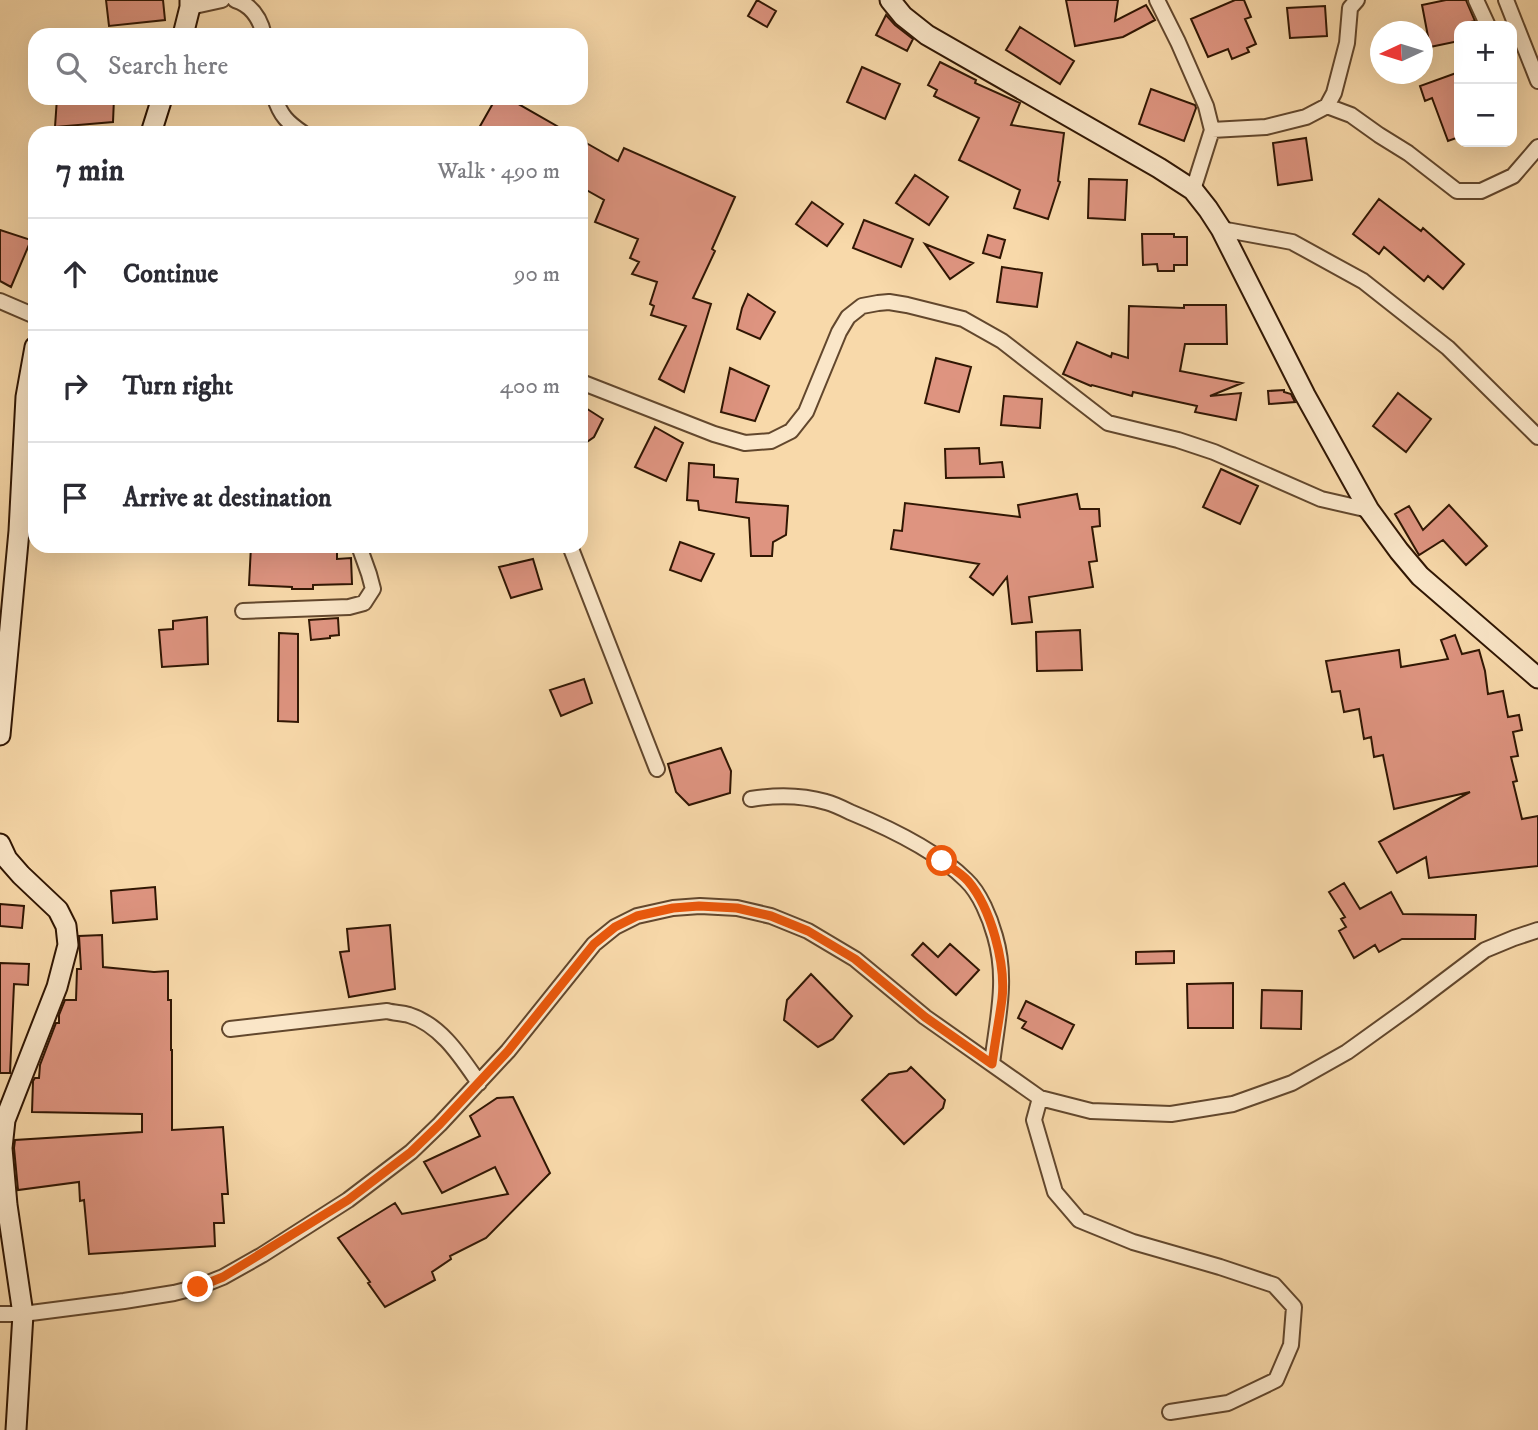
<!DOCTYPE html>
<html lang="en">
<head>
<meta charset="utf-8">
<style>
	:root { --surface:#fff; --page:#f7f7f7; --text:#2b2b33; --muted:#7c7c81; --line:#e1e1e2 }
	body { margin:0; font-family:"IM FELL DW Pica",serif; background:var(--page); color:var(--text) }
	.controls { position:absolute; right:21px; top:21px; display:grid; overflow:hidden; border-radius:14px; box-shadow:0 7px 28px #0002 }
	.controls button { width:63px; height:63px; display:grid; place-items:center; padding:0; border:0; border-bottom:2px solid var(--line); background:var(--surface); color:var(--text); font:35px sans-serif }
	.compass { position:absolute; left:1370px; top:21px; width:63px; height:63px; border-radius:50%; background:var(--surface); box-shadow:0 7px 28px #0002; rotate:266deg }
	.stop { position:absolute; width:21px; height:21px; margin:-16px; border:5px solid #ea580c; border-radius:50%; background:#fff }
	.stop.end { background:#ea580c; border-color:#fff; box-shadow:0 2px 7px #0008 }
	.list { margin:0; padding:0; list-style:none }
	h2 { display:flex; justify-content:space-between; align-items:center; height:91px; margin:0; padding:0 28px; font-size:30px }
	h2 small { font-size:23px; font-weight:400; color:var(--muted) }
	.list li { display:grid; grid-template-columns:46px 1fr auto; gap:21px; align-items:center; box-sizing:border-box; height:112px; padding:0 28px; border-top:2px solid var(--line) }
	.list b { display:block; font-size:26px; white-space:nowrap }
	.list em { font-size:23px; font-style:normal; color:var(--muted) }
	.icon { flex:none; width:38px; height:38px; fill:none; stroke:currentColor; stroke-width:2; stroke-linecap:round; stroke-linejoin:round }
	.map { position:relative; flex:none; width:1538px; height:1430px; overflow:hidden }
	.search { position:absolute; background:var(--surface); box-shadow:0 7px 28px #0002; left:28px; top:28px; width:560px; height:77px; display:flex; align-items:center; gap:18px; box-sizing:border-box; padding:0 24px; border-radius:21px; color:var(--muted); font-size:26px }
	.panel { position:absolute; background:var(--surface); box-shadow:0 7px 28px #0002; left:28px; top:126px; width:560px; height:427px; border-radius:21px }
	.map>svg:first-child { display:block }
	.building { fill:#de9480; stroke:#301603; stroke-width:2 }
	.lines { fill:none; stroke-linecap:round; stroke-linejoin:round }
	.street-casing { stroke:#62472d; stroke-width:18 }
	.secondary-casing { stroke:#301603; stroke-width:23 }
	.street { stroke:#fae6c8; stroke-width:14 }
	.secondary { stroke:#fae6c8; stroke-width:19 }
	.route { stroke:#ea580c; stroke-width:9 }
</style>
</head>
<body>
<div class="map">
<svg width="1538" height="1430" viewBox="0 0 1538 1430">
	<rect width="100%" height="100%" fill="#f8d9aa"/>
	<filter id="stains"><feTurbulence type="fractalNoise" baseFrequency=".00286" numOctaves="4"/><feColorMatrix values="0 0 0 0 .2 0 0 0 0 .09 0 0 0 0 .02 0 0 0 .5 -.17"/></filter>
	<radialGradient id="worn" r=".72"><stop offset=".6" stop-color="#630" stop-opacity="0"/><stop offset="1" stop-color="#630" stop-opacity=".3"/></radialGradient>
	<!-- building -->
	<path class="building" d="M106,0h57l2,20 -56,6z
		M757,0l19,11 -9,16 -19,-11z
		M1066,0h52l-3,21 31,-16 9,15 -32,17 -48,9z
		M1235,0h9l7,17 -6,2 11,25 -9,4 2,4 -17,7 -4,-10 -20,8 -17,-38z
		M1446,0h20l9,21 -9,2 1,3h-8v15l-29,6 -8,-42z
		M1325,6l2,30 -37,2 -3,-30z
		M886,15l9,10 18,14 -6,12 -31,-16z
		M1020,27l54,34 -14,23 -54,-34z
		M940,62l36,18 -1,3 45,20 -9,22 53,8 -6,48 2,1 -12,37 -34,-11 6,-18 -61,-30 20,-42 -45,-22 3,-6 -9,-5z
		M862,67l38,17 -15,35 -38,-17z
		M1459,72v18l-3,1 3,11v35l-11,4 -16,-43 -7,3 -5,-15z
		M1151,89l44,16 1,3 -12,33 -45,-17z
		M57,98h57l-1,24 -58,5z
		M496,98h12l61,35h-82l-8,-5z
		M1306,138l6,42 -34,5 -5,-42z
		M581,140l37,21 6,-13 111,49 -23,52 3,2 -22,47 18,6 -27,88 -25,-13 27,-53 -35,-11 3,-9 -4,-2 7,-22 -25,-8 7,-12 -9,-4 8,-19 -43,-17 9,-22 -23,-13z
		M915,175l33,22 -19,28 -33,-22z
		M1089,179l38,1 -2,40 -37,-2z
		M1379,199l42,32 2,-3 41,36 -21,25 -15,-13 -4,5 -40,-34 -5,7 -26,-20z
		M812,202l31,22 -16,22 -31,-22z
		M864,220l49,19 -12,28 -48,-19z
		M0,230l31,10 -20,47 -11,-6z
		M1142,234h32v3h13v28h-13v6h-16l-1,-7 -14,1z
		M988,235l17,5 -5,18 -17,-5z
		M925,244l48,19 -23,16z
		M1002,267l40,6 -5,34 -40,-5z
		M748,294l27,18 -15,27 -23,-10 5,-21z
		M1184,305h42l1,39h-42l-5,27 62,12 -32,13 31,-3 -5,27 -41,-8 2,-6 -64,-14 -1,4 -40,-11 -1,1 -28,-12 14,-32 34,15 1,-4 16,5 1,-52 55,2z
		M936,358l35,9 -12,45 -34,-9z
		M730,368l39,18 -14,35 -34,-9z
		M1284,390v2l7,2 4,8 -26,2 -1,-13z
		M1398,393l33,26 -25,33 -33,-26z
		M1004,396l38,3 -2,29 -39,-3z
		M581,405l22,14 -9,18 -13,9z
		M655,427l28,16 -17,38 -31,-14z
		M979,448l1,16 22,-2 2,15 -58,1 -1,-29z
		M689,463l25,2v12l24,2 -2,23 52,4 -2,29 -13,7 -1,14h-21l-2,-38 -50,-8 -1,-9 -11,-1z
		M1221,469l37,17 -18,38 -37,-17z
		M1077,494l3,15h19l1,17 -8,1 5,34 -8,1 4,25 -64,10 3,25 -20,2 -5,-47 -14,18 -23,-18 9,-13 -88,-15 3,-19 8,1 3,-28 115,14 -2,-12z
		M1449,505l38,41 -21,19 -23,-25 -24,15 -24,-41 14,-8 14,24z
		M680,542l34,12 -13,27 -31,-11z
		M251,546h86v13l14,-1 1,26 -39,1v4h-21v-2l-43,-2z
		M533,559l9,30 -31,9 -12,-31z
		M207,617l1,47 -46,3 -3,-37 14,-1v-8z
		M338,618l1,17 -9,1v2l-19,2 -2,-20z
		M1080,630l2,40 -45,1 -1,-39z
		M279,633l19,1v88l-20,-1z
		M1455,635l7,19 17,-4 6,21 3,23 15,-3 5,26 11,-2 3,15 -9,2 5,24 -7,1 6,24 -4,1 9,37 16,-3v50l-109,12 -3,-21 -29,16 -18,-31 91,-50 -76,17 -11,-54 -9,2 -3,-20 -7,2 -5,-30 -15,3 -4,-21 -8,1 -6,-31 73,-11 2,17 47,-8 -7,-19z
		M584,679l8,24 -31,13 -11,-26z
		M721,748l10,23 -1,22 -41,12 -13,-13 -8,-28z
		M1344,883l16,26 31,-17 12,22 73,1 -1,24h-73l-23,13 -4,-7 -21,13 -15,-27 7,-4 -5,-8 4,-2 -16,-25z
		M155,887l2,32 -44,4 -2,-32z
		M0,904l24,2 -2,22 -22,-2z
		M390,925l5,64 -46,8 -9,-45 9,-1 -2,-22z
		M102,935l1,32 51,5 14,-1v29h3v50h1v80l51,-3 5,67h-6l2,29h-10l1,23 -126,8 -5,-54 -4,1 -1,-19 -61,8 -4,-42 1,-8 127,-8v-18l-110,-2 1,-31 2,-3h4l1,-13 16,-42h3v-8l6,-15h11l1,-31h4l-2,-33z
		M923,943l15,14 12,-13 29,26 -23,25 -44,-40z
		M1174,951v12l-38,1v-12z
		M0,963l29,1 -1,21 -14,-1 -4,89h-10z
		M811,974l41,42 -19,23 -15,8 -34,-27 3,-20z
		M1233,983v45h-45l-1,-44z
		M1262,990l40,1 -1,38 -40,-1z
		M1026,1001l48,24 -12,24 -40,-21 4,-6 -8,-4z
		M911,1067l34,33 -2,8 -39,36 -42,-44 27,-26 18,-3z
		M513,1097l37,76 -64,65 -36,18 1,3 -19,13 3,8 -50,27 -17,-24 2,-1 -32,-44 57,-35 7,11 106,-20 -13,-27 -53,26 -18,-31 56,-26 -10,-20 27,-18z"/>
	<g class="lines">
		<!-- street casing -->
		<g class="street-casing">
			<path id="street" d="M235,0c17,5 25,18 29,35
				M1157,0l21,42 28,64 6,24 -19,60
				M1476,0l12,26
				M1506,0l32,81
				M190,7l32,-7
				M275,98c5,17 13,25 28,35
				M1327,106l24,9 28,20 29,18 49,38h24l32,-15 25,-29
				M1212,130l54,-3 40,-10 21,-11 7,-13 13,-50 3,-35 7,-8
				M1221,229l71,13 71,39 85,67 90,89
				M0,301l35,15
				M581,382l133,52 31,9 26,-2 20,-10 15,-19 33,-80 9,-15 14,-11 16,-3 11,-1 18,3 56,14 39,22 106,82 70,17 36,12 107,47 48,11
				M570,546l87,223
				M243,611l106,-4 15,-4 9,-14 -4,-15 -10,-28
				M751,799c24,-4 51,-4 75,3 8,2 16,6 24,10 39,16 86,38 116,68 14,13 24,38 29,56 13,44 2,84 -3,128
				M230,1029l157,-18c7,2 15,2 22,4 32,10 52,42 70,68
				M1040,1098l-6,22 21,72 24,28 54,22 87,25 54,18 20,22 -3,38 -15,35 -48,23 -58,9
				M0,1314h23l101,-13 50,-8 24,-6 25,-10 39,-22 86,-55 63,-48 29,-28 68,-73 86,-107 21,-17 22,-11 36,-8 27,-2 37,2 34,8 37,15 47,28 70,58 115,81 51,13 80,3 62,-10 59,-21 55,-31 64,-46 74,-56 29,-12 24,-8"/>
		</g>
		<!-- secondary casing -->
		<g class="secondary-casing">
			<path id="secondary" d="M890,0l13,16 24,19 232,133 34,22 15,19 13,20 84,166 64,115 30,41 21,25 118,102
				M183,35l7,-28v-7
				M151,133l11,-35
				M0,735l19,-204 7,-134 9,-50
				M0,844l7,15 14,16 37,35 8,16 2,19 -11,42 -52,133 -3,28 5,57 16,109 -7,116"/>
		</g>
		<!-- street -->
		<use href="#street" class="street"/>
		<!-- secondary -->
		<use href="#secondary" class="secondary"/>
	</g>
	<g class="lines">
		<!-- route -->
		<path class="route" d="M198,1287l25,-10 125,-77 63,-48 29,-28 68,-73 86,-107 21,-17 22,-11 36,-8 26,-2 38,2 34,8 37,15 47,28 70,58 67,47c3,-22 7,-43 10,-65 4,-35 -11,-91 -34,-118 -7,-8 -18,-14 -26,-20"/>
	</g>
	<rect width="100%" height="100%" filter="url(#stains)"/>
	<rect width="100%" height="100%" fill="url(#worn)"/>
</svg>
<div class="controls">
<button>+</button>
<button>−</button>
</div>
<svg class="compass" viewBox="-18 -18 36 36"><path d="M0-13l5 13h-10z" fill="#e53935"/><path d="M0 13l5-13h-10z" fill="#7c7c81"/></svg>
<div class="stop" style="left:942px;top:861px"></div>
<div class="stop end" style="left:198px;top:1287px"></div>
<div class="search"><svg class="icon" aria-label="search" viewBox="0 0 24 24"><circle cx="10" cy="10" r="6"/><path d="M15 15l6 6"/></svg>Search here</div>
<section class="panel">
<h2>7 min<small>Walk · 490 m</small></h2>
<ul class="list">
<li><svg class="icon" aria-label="ahead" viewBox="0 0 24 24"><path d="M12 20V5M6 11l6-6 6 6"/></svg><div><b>Continue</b></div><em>90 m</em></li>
<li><svg class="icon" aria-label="right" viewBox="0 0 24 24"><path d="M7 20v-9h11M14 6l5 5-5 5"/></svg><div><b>Turn right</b></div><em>400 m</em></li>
<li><svg class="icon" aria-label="arrive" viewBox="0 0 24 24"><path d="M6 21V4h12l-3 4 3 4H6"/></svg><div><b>Arrive at destination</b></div></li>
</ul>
</section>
</div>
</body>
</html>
